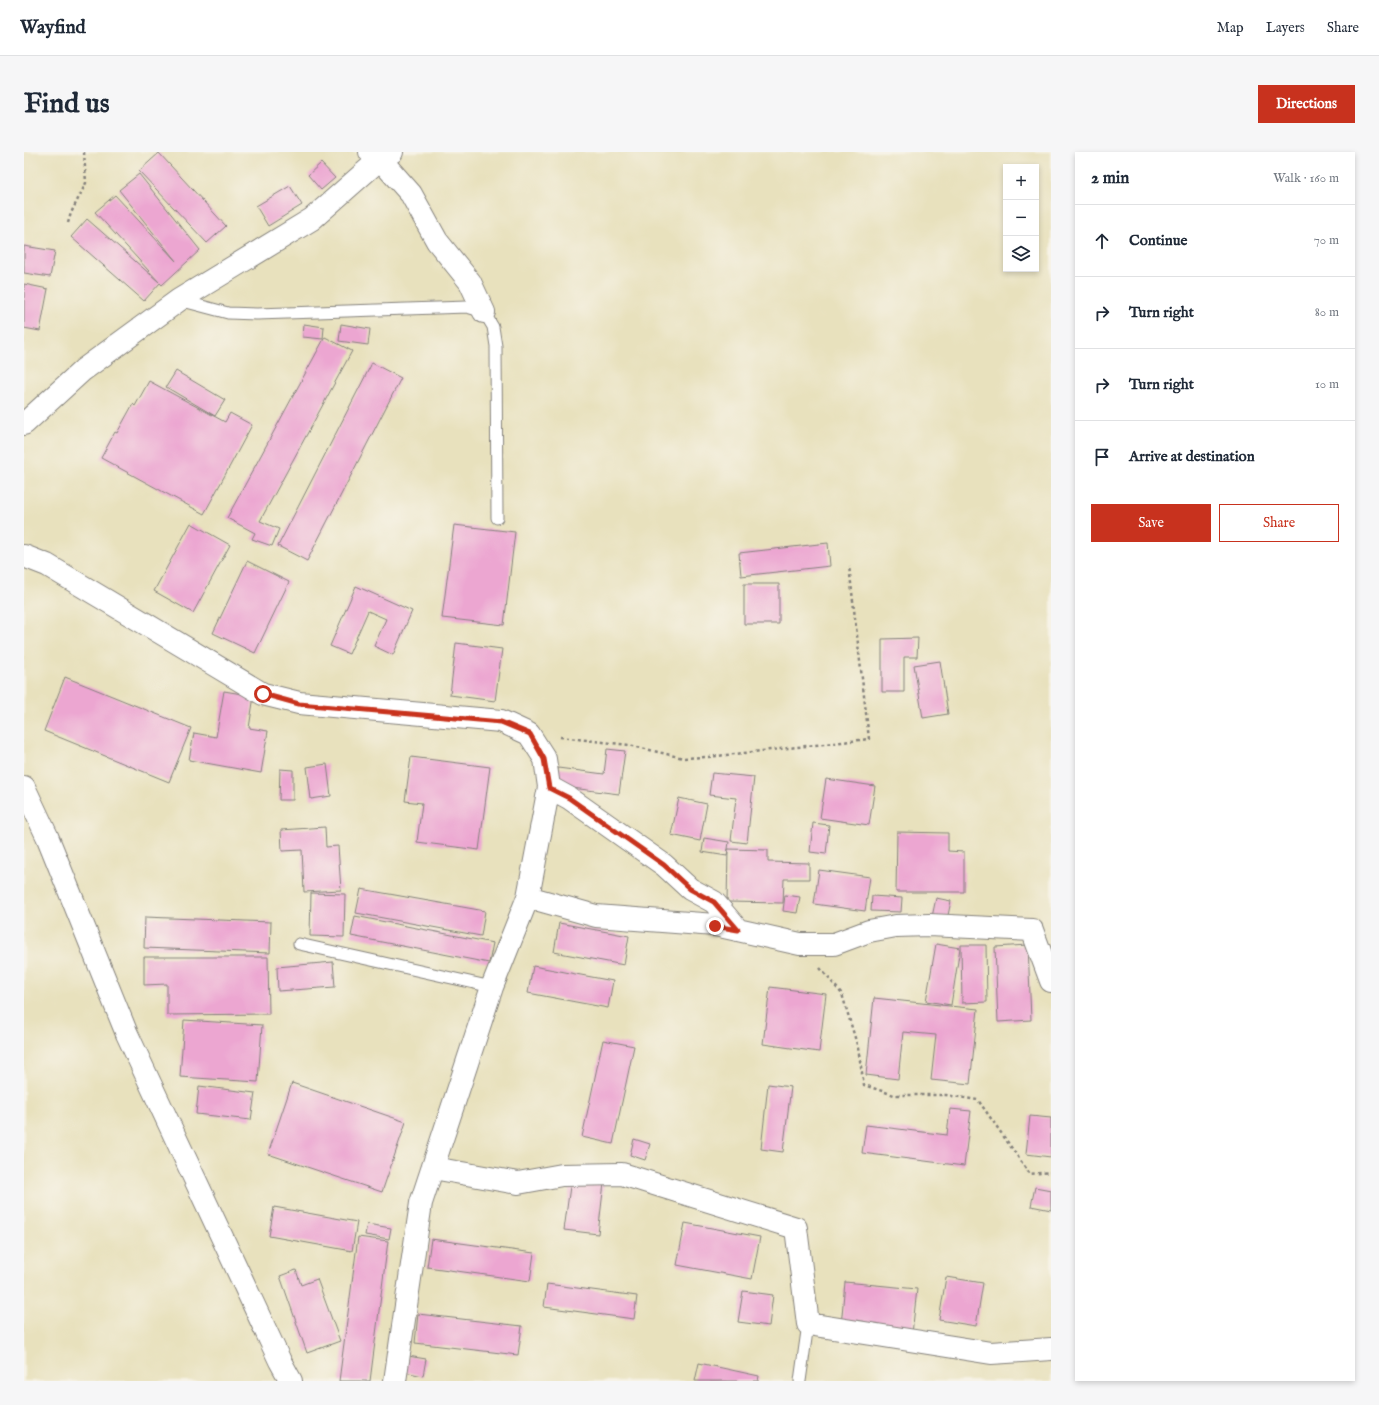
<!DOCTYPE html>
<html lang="en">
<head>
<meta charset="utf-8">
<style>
	:root { --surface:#fff; --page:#f6f6f7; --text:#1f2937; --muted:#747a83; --line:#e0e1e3; --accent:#c8321e }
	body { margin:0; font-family:"IM FELL English",serif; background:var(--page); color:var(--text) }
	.controls { position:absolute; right:12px; top:12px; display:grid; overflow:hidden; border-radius:0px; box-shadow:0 2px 6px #0003 }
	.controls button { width:36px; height:36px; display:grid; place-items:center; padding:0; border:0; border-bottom:1px solid var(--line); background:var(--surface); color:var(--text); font:20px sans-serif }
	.stop { position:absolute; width:12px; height:12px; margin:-9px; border:3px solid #c8321e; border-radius:50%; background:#fff }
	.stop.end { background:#c8321e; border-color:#fff; box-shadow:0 1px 4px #0008 }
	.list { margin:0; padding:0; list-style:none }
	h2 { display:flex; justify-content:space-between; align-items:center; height:52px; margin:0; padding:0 16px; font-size:17px }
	h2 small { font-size:13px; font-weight:400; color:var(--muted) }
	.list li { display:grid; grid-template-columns:26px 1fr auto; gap:12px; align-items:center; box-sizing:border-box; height:72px; padding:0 16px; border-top:1px solid var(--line) }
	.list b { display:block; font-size:15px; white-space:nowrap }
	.list em { font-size:13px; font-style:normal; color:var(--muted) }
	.actions { display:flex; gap:8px; padding:12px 16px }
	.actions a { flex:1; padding:9px 0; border:1px solid var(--accent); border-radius:0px; text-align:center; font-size:14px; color:var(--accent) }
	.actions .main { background:var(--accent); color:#fff }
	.icon { flex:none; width:22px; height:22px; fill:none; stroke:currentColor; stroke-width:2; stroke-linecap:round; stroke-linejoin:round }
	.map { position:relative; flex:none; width:1027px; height:1229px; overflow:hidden; border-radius:0px }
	header { display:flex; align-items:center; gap:24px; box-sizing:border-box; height:56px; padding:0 20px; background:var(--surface); border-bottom:1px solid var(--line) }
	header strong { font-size:19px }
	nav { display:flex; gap:22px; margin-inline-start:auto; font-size:14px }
	.intro { display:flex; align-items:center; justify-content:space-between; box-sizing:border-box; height:96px; padding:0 24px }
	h1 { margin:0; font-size:28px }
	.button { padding:10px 18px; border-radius:0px; background:var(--accent); color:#fff; font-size:14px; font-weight:700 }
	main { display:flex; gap:24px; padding:0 24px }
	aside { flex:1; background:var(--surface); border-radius:0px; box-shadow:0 2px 6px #0003 }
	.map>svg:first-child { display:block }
	.building { fill:#eca6d1 }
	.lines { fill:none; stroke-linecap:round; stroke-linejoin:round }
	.service-casing { stroke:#85827c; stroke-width:13 }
	.minor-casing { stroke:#85827c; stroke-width:24 }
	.tertiary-casing { stroke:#85827c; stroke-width:24 }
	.path { stroke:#85827c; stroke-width:2.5; stroke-dasharray:3 3; stroke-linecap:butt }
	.service { stroke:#fff; stroke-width:11 }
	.minor { stroke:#fff; stroke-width:22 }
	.tertiary { stroke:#fff; stroke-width:22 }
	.route { stroke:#c8321e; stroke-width:5 }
</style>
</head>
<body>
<header>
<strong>Wayfind</strong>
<nav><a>Map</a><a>Layers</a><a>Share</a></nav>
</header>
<div class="intro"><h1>Find us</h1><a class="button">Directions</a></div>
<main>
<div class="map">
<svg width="1027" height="1229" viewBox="0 0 1027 1229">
	<rect width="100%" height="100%" fill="#f7f3e8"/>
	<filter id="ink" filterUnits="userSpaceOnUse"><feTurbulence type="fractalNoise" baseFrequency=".025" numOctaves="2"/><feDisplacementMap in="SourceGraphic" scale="8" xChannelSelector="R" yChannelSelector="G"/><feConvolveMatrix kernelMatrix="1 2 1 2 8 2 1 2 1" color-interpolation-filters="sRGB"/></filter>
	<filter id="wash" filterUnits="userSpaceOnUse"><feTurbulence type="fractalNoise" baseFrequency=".012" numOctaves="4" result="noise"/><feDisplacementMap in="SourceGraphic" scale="16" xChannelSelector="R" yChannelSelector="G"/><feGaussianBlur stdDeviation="0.9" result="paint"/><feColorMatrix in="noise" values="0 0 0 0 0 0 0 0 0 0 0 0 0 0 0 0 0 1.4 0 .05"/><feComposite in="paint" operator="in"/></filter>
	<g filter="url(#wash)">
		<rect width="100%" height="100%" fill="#e8e1bd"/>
		<g id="blocks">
			<!-- building -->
			<path class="building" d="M135,1l67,73 -19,17 -68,-72z
				M297,11l14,15 -14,12 -13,-15z
				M115,22l61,76 -38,35 -2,-2 -16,18 -73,-64 16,-18 72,63 -64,-70 20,-17 61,66 -57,-71z
				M266,34l12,19 -34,21 -12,-20z
				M0,94l31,5 -5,26 -26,-4z
				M0,132l24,5 -8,42 -16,-3z
				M280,172l20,3 -1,12 -20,-2z
				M317,172l29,5 -2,16 -29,-4z
				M301,185l27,14 -92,170 19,8 -7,17 -20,-7 3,-6 -28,-15z
				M348,211l29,15 -94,183 -29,-15z
				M152,219l49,29 -10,16 -49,-29z
				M125,229l76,41 5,-9 22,12 -48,89 -103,-56 14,-26 2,1 16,-29 2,2z
				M167,371l39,22 -37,68 -39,-22z
				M430,373l61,7 -11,93 -62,-7z
				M804,391l2,23 -89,10 -2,-23z
				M223,409l42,21 -34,71 -42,-20z
				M720,432h35v40h-35z
				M332,434l56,25 -19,44 -19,-9 12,-27 -18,-8 -19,43 -19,-8z
				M894,486l-1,19h-13v35h-22v-53z
				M432,491l46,6 -7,52 -45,-6z
				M916,509l8,53 -25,4 -9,-53z
				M41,525l126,51 -22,54 -125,-51z
				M200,539l30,5 -5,32 19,3 -7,42 -72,-13 5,-27 22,4z
				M583,597l18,2 -6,43 -63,-8 2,-18 46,6z
				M387,605l79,10 -11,83 -62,-8 5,-39 -17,-2z
				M303,612l4,32 -20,3 -4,-32z
				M256,617l13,1v30h-14z
				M688,621l42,4 -7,66 -16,-2 5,-43 -27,-3z
				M802,627l49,7 -6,39 -49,-7z
				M655,646l28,6 -7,37 -29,-6z
				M789,671l16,2 -3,29 -16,-2z
				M301,675l1,20 12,-1 3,44 -37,2 -2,-42 -20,1 -1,-21z
				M873,680l51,1v18l16,1v40h-68z
				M680,686l25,4 -1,7 40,1v12l41,1v16h-25l-1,24 -56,-1 1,-53 -1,7 -25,-4z
				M795,718l51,7 -5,34 -51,-7z
				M337,737l124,22 -4,25 -125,-23z
				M287,741l34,1 -1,43 -34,-1z
				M761,743l15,2 -3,16 -14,-2z
				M848,744l30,2 -1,14 -30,-1z
				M912,746l15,3 -4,19 -15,-3z
				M331,764l138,27 -4,20 -138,-27z
				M121,765l126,5 -1,31 -126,-5z
				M535,771l70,13 -5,29 -70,-13z
				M912,792l24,4 -9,57 -25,-4z
				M937,793h25l1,57 -25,1z
				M1004,793l3,75 -33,2 -3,-75z
				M120,805h124l1,57 -102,1v-31l-23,1z
				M309,810l2,25 -57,4 -1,-24z
				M509,814l80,15 -5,27 -80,-15z
				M746,835l56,7 -7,58 -56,-8z
				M850,846l104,11 -8,75 -39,-4 5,-45 -33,-3 -5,47 -32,-4z
				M160,868l78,5 -4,57 -78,-5z
				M579,888l31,6 -21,98 -31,-7z
				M268,931l114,39 -24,70 -114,-38z
				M744,932l23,3 -8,65 -22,-3z
				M175,934l56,7 -4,27 -55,-6z
				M926,957l21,2 -7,55 -102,-13 4,-28 81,10z
				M1006,964l21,2v39l-25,-3z
				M610,987l16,5 -5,16 -15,-5z
				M547,1027l33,4 -6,51 -34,-4z
				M1011,1035l16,3v20l-20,-4z
				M250,1055l83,15 -5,29 -83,-15z
				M661,1071l75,14 -8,42 -75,-14z
				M343,1072l24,4 -2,11 -24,-4z
				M334,1085l30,4 -18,140h-31z
				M407,1087l103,14 -4,28 -103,-14z
				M272,1118l5,15 16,-6 23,62 -33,12 -27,-77z
				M922,1125l37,6 -7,43 -37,-6z
				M821,1130l72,7 -5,45 -71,-8z
				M523,1132l90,12 -3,23 -90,-12z
				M719,1139l30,4 -4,31 -31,-4z
				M394,1162l104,12 -4,29 -103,-12z
				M384,1204l18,3 -3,17 -18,-4z
				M675,1211l60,13 -1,5h-63z"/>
		</g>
	</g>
	<g filter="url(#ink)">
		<use href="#blocks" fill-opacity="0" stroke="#85827c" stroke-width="1"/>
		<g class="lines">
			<!-- service casing -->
			<g class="service-casing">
				<path id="service" d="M155,148l49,13 29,1 210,-7 17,5 9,15 3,19 1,172
					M275,792l193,43
					M776,1229l8,-57"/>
			</g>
			<!-- minor casing -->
			<g class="minor-casing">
				<path id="minor" d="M346,0l10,7 31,35 26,47 33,41 14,30
					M0,404l23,9 216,129 36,9 202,18 28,13 16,25 4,28 -21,110 -36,90 -71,216 -26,178
					M0,635l23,49 80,198 153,327 11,20
					M525,635l20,11 95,67 26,24 24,13 24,28
					M504,745l68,19 119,9 85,19h34l35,-13 27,-5 33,-1 103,5 19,51
					M409,1016l85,15 44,-8 60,-1 174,54 12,96 183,29 60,-4"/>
			</g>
			<!-- tertiary casing -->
			<g class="tertiary-casing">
				<path id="tertiary" d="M0,272l59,-54 96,-70 133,-81 68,-60 12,-7"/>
			</g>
			<!-- path -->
			<path class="path" d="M44,71l3,-10 15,-30 -2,-31
				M536,585l69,8 54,13 25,-1 161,-18 -20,-173
				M796,816l22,26 16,54 6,37 30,10h52l32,5 52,74 21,-2"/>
			<!-- service -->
			<use href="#service" class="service"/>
			<!-- minor -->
			<use href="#minor" class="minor"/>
			<!-- tertiary -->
			<use href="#tertiary" class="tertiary"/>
		</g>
	</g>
	<g class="lines" filter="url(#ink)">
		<!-- route -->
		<path class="route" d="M239,542l36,10 202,18 29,12 14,25 5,29 20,10 95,67 26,24 24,13 24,28 -23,-4"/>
	</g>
</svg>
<div class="controls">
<button>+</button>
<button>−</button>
<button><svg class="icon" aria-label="layers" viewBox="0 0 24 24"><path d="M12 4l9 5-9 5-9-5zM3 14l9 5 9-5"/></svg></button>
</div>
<div class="stop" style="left:239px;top:542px"></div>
<div class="stop end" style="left:691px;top:774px"></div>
</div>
<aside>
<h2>2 min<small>Walk · 160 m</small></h2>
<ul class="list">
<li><svg class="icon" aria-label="ahead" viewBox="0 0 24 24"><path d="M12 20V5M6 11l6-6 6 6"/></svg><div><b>Continue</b></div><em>70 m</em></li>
<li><svg class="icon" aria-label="right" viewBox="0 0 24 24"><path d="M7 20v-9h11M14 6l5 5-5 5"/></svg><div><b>Turn right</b></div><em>80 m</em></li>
<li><svg class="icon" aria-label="right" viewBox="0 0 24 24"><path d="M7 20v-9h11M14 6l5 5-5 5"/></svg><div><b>Turn right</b></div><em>10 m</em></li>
<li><svg class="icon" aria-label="arrive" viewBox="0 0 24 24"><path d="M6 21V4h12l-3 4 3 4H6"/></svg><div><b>Arrive at destination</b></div></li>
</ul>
<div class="actions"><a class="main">Save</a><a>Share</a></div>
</aside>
</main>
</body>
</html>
